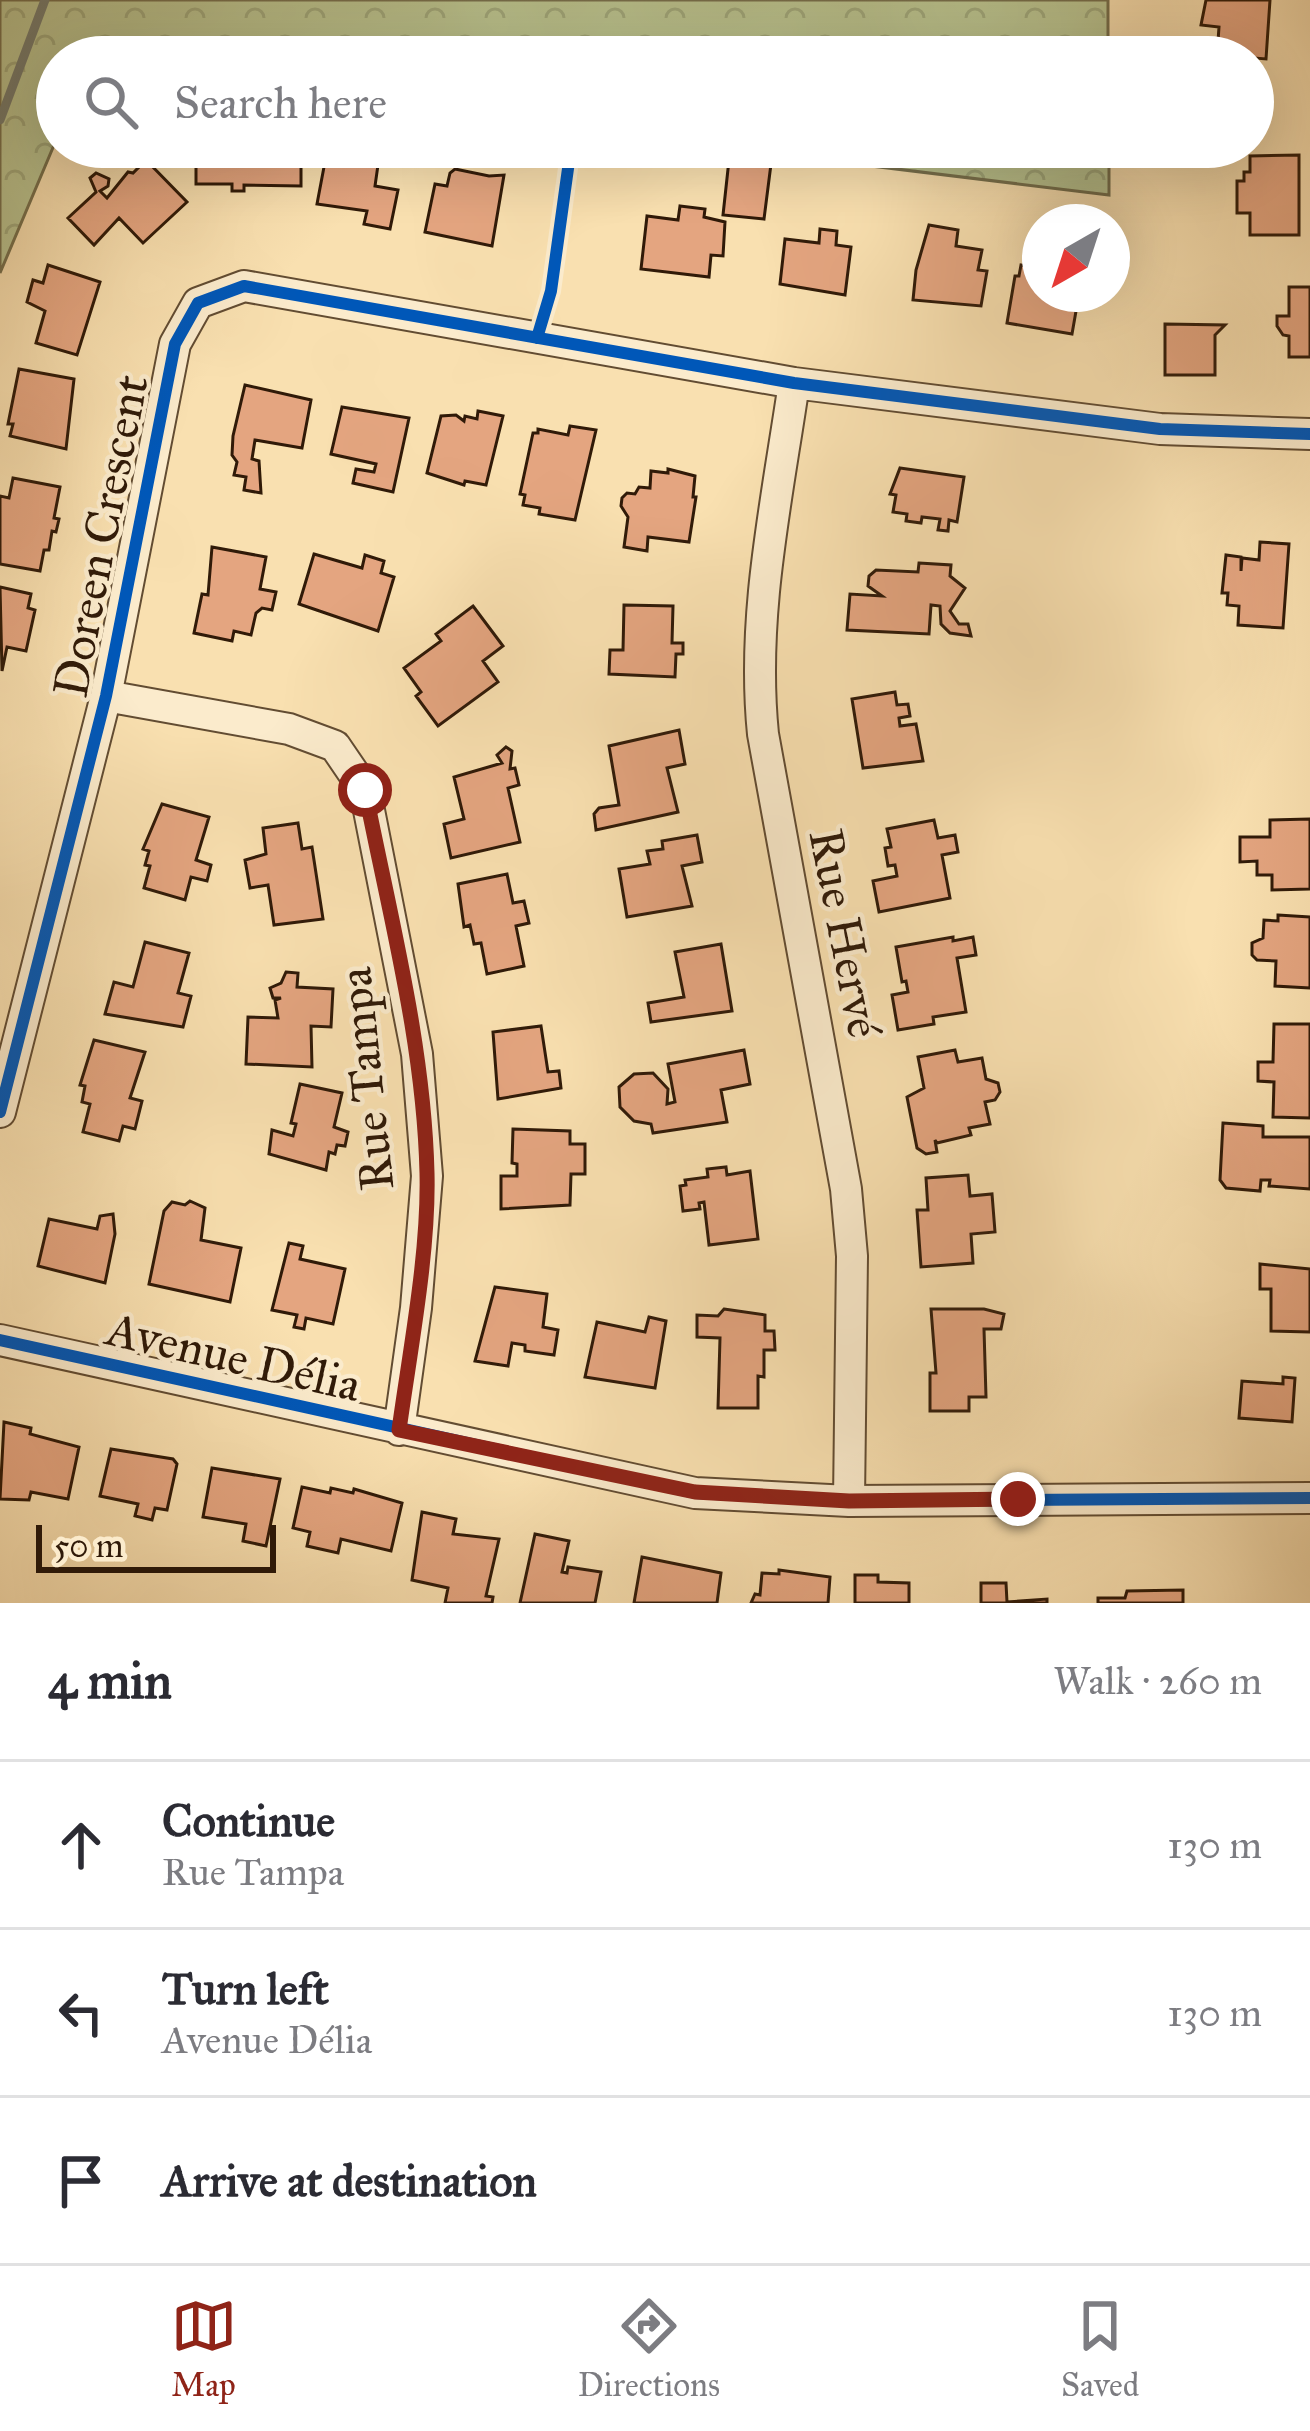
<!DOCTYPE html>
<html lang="en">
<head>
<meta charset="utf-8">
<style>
	:root { --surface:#fff; --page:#f7f7f7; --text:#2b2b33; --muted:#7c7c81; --line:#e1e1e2; --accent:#8f2418 }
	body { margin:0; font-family:"IM FELL Great Primer",serif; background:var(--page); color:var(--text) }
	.compass { position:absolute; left:1022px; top:204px; width:108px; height:108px; border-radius:50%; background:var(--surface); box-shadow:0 12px 48px #0002; rotate:219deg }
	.scale { position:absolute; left:36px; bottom:30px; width:240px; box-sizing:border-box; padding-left:12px; border:6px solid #301a08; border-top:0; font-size:33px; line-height:42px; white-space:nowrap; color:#301a08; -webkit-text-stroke:9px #fbebcc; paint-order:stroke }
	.stop { position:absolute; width:36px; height:36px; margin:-27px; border:9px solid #8f2418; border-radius:50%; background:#fff }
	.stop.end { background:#8f2418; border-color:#fff; box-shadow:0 3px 12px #0008 }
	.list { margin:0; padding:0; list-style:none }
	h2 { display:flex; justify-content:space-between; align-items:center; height:156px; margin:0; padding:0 48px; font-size:51px }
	h2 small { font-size:39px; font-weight:400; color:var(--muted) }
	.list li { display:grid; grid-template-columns:78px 1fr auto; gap:36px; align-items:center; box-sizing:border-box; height:168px; padding:0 48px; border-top:3px solid var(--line) }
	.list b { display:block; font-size:45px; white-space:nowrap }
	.list p { margin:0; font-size:39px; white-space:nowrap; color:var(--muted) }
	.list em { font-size:39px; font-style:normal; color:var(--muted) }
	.icon { flex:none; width:66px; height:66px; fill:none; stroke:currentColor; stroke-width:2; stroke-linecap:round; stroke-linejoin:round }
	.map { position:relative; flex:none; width:1310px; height:1603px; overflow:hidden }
	.search { position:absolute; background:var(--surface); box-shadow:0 12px 48px #0002; left:36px; right:36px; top:36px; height:132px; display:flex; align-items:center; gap:30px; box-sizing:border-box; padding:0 42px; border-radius:66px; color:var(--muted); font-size:45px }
	.sheet { height:660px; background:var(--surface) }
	nav { display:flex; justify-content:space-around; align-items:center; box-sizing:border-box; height:168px; border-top:3px solid var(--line); background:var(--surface); font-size:33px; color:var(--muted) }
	nav a { display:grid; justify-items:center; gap:6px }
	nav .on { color:var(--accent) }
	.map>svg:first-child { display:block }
	.forest { fill:url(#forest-crowns); stroke:#746e4c; stroke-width:3 }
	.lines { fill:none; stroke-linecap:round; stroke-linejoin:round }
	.stream { stroke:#737b6f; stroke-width:9 }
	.building { fill:#e4a580; stroke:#301a08; stroke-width:3 }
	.street-casing { stroke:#624c32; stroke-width:34 }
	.street { stroke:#fbebcc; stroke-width:30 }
	.cycleway-casing { stroke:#fbebcc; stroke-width:20 }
	.cycleway { stroke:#0057b8; stroke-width:12 }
	.route { stroke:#8f2418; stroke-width:15 }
	.labels { text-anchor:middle; stroke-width:9; stroke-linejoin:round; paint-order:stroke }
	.street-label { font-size:48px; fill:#301a08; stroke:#fbebcc }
</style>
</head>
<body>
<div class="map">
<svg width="1310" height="1603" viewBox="0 0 1310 1603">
	<defs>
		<pattern id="forest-crowns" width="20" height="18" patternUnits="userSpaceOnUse" patternTransform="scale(3)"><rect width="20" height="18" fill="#b8c390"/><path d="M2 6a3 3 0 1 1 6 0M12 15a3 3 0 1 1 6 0" fill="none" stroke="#9ea77b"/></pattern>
	</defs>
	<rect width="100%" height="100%" fill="#f9e0b0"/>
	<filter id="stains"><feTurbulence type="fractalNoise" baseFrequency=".00167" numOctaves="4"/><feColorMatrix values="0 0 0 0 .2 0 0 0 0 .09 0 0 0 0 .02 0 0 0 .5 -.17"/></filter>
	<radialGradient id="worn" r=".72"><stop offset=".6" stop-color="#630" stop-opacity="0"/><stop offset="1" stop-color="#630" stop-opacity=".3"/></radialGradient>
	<!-- forest -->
	<path class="forest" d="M0,0h1108v57h-1051v81l-57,135z
		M716,147h393v48z"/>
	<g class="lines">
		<!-- stream -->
		<path class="stream" d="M0,120l45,-120"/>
	</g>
	<!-- building -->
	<path class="building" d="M1206,0h64l-4,59 -49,-4 2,-28 -18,-2z
		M196,147h105v39l-57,-1v6h-12v-7h-36z
		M352,147l28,4 -5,35 23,4 -8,39 -26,-5 3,-13 -50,-7 10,-53 23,5z
		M1299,155v80h-49v-22h-13v-32h7v-9h6v-16z
		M146,160l41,42 -44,41 -24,-25 -25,27 -26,-27 28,-26 -6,-14 6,-5 13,6 -1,7 -8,5 7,7 21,-26 5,1z
		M729,160l42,4 -7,55 -41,-4z
		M455,169l34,7 15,-1 -12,71 -67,-14 10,-48 12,2 3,-13z
		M680,206l25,3 -1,8 21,5 -2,34 -12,-1 -2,22 -68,-8 6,-53 31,4z
		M929,225l29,5 -2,16 26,4 -4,20 9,1 -6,35 -68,-6 3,-30z
		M820,229l17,2 -1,14 15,2 -6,48 -65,-11 5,-45 34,4z
		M48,265l52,17 -23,73 -41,-12 9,-32 -18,-9 6,-22 10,3z
		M1021,265l19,3v26h39l-7,40 -65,-11 8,-47h4z
		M1289,287h21v70h-21v-21l-6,-1 -6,-9v-10h12z
		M1165,324l60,1 -10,10v40h-50z
		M19,369l55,10 -8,70 -56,-13 3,-12h-5z
		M245,385l66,15 -9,48 -47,-8 -3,19 7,2 2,32 -17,-3 2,-13 -12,-2 3,-13 -5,-7 1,-19z
		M342,407l67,11 -16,74 -40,-9 3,-14 18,3 2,-8 -45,-10z
		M478,411l25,5 -17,69 -21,-4 -1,4 -37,-12 14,-57 15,-1 8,6 1,-5 12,3z
		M570,426l26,4 -21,90 -36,-6 1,-6 -17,-3 2,-10 -5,-1 13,-61h5v-4l30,6z
		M900,468l64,9 -7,45 -8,-2 -1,11 -10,-1 2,-11 -18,-2 -1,6 -15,-2 1,-7 -14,-2 3,-17 -6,-1z
		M668,469l27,7 -2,21h3l-7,45 -41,-5 -1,14 -23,-4 4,-30 -7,-11 1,-8 5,-5 8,1 4,-7 11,1 1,-17 17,2z
		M13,478l47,9 -6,31 5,1 -3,13 -4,-1 -3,19h-5l-4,21 -40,-7v-68l9,2z
		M1260,542l29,2 -6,84 -45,-3 1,-19 -12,-1 1,-12h-6l4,-38 15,2v14l1,-13 17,2z
		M212,547l54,10 -6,32 16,3 -4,18 -10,-2 -6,5 -5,22 -17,-4 -2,10 -38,-8 8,-39 6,1z
		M314,554l48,14 3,-13 19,6 -3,12 13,4 -16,54 -79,-27z
		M919,563l32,2 -1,11 15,12 -15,23 9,13h9l3,12 -21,-3 -9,-9 -1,-18 -9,-1 -2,29 -82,-4 3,-36 32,2 -14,-10 1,-10 7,-6 42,2z
		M0,587l31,7 -3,14 7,2 -9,41 -19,-4 -5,24z
		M624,605l49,1 -1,37h11v11h-7l-1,23 -66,-3 1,-24h13z
		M473,606l30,40 -20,15 15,21 -60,44 -22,-30 5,-4 -17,-24 37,-27 -5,-7z
		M895,692l2,13 11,-1 2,12 -11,2 1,8 16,-2 7,37 -60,7 -11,-69z
		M679,730l6,34 -18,4 11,44 -82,18 -2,-16 5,-6 20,-3 -10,-59z
		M506,747l6,4 -2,18 5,-1 4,17 -11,3 12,54 -69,16 -7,-34 20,-5 -10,-42 48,-14 -5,-8z
		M162,804l47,13 -13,43 15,5 -4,16 -16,-4 -6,23 -41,-12 6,-22 -5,-1 4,-14 -6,-2z
		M1310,819v70l-38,1v-15h-15v-14l-17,1v-25h30v-17z
		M934,820l4,18 17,-3 3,17 -16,3 8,43 -71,14 -6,-31 24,-5 -2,-11 -7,1 -3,-18 6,-1 -4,-18z
		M298,823l4,26 10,-2 11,72 -49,6 -6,-40 -18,3 -5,-28 21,-6 -3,-26z
		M697,835l5,27 -20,4 10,40 -65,11 -8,-48 31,-5 -3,-13 16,-2 -1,-8z
		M507,874l6,29 11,-2 5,22 -13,3 8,40 -37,8 -6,-31 -7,1 -4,-19 -6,2 -6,-43z
		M1278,915l32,2v71l-35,-2 1,-25 -19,-1 -5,-5v-12l11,-5 1,-18 14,1z
		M953,937v4l20,-4 3,18 -19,3 9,54 -33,5 1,7 -36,6 -6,-35 16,-3 -2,-11 -4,1 -6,-35z
		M145,942l44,11 -11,40 13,3 -8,31 -78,-13 9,-32 19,5z
		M721,944l11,67 -81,11 -3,-19 36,-6 -9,-45z
		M286,972l12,1 -1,14 36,2 -2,38 -20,-1 1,41 -66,-3 2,-47 30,1 -3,-18 6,-2h-8l-3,-10 11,-5z
		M1274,1024h36v94l-37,-1 1,-35 -16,-1v-19h15z
		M541,1026l7,46 11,-1 2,17 -63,11 -5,-67z
		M94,1040l51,12 -15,46 12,3 -7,28 -12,-3 -4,15 -36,-9 7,-28 -8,-2 3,-16 -5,-1z
		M744,1050l6,34 -29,6 6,32 -74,11 -2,-9 -17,-3 -14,-14 -1,-20 15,-13 19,-1 15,16 -1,15 8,-2 -7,-38z
		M955,1050l3,12 24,-4 4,21 12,4 2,9 -5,8 -10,2 5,22 -21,4 2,7 -34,8 -2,-3 2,12 -11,2 -9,-6 -10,-51 17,-9 -6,-31z
		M300,1084l42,9 -8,34 14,5 -3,14 -8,-1 -2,9 -6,-2 -3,18 -57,-16 3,-24 21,6 3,-12 -5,-1z
		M1223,1123l40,3v11h47v52l-41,-3 1,-6h-9l-1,11 -34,-3 -6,-8z
		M513,1129l57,2v13h15v30h-14l-1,31 -69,4v-33h16v-12l-5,-1z
		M726,1167l1,8 23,-4 8,68 -49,6 -5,-43 -5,1 1,6 -17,2 -3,-25 6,-1 -1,-5 23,-3 -1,-8z
		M968,1175l2,21 22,-2 3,38 -24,2 2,29 -52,4 -4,-57h11l-2,-32z
		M190,1201l15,7 -4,32 40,8 -11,54 -81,-18 15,-73 8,-9 13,3z
		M113,1214l2,20 -10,49 -67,-17 11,-47 48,10 3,-13z
		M289,1243l14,3 -3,13 45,10 -12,55 -27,-6 -2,11 -10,-2 3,-12 -25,-5z
		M1260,1264l50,5v63l-39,-1v-42h-11z
		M495,1287l52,7 -4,33 15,3 -4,25 -29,-4v-6l-13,-2 -4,23 -33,-5z
		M724,1309l41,6v16h9l1,19h-11v27l-6,-1v32h-40l2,-70 -23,-1v-22l21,1z
		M931,1309h53l20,5 -3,15h-17l2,68h-17v14h-39v-38h6z
		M649,1317l17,4 -11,67 -70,-11 12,-55 48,10z
		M1283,1377l12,1 -3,44 -53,-4 3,-37 41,3z
		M4,1422l27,6 -1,6 49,13 -11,52 -37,-7 -2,8 -29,-1z
		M111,1449l62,10 4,5 -10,46 -12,-2 -3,12 -17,-4 3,-12 -38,-8z
		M212,1468l68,11 -14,67 -23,-5 3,-17 -43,-7z
		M302,1487l28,6 1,-5 22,5 1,-4 48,14 -11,48 -50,-12 -3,14 -31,-7 3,-14 -17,-4z
		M422,1512l34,7 -3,15 46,5 -13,57 7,1 -1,6h-47l3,-15 -36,-8z
		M535,1534l34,7 -7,31 5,1 1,-6 33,5 -6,31h-75z
		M642,1557l79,16 -4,30h-83z
		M779,1570l51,7 -2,26h-77l4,-9 5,1 2,-22 17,1z
		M855,1575h23v7l31,1v20h-54z
		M981,1583h25l1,19 40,-3v4h-66z
		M1183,1590v13h-85v-5h27l2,-7z"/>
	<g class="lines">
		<!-- street casing -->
		<g class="street-casing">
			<path id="street" d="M794,383c-17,117 -43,233 -31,351l83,455 6,67 -3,245
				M106,696l183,33 46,17 30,44 52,264 10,122 -11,132 -17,122
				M0,1112l106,-416 69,-352 23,-41 46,-17 550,97 366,46 150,5
				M0,1340l695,153 154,8 461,-3"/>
		</g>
		<!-- street -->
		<use href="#street" class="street"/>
		<!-- cycleway casing -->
		<g class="cycleway-casing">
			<path id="cycleway" d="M537,338l14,-47 20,-144
				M0,1112l106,-416 69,-352 23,-41 46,-17 550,97 366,46 150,5
				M0,1340l695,153 154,8 461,-3"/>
		</g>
		<!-- cycleway -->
		<use href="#cycleway" class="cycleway"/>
	</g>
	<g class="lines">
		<!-- route -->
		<path class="route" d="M365,790c25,127 59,254 62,383 2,80 -17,177 -28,257l296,62 154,9 169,-2"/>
	</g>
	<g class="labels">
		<!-- street labels -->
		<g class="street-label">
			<text transform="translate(100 536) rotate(-79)" y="17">Doreen Crescent</text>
			<text transform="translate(846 933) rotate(79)" y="17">Rue Hervé</text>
			<text transform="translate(365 1079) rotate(-96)" y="17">Rue Tampa</text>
			<text transform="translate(234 1356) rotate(13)" y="17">Avenue Délia</text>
		</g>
	</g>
	<rect width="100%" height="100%" filter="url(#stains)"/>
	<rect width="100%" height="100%" fill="url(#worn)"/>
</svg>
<svg class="compass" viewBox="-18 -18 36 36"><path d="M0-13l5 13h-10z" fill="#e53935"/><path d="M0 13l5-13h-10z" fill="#7c7c81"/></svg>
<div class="scale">50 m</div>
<div class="stop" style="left:365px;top:790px"></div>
<div class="stop end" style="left:1018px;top:1499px"></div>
<div class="search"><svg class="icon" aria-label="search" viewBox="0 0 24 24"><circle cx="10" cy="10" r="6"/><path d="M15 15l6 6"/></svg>Search here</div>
</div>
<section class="sheet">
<h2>4 min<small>Walk · 260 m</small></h2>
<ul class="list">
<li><svg class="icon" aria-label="ahead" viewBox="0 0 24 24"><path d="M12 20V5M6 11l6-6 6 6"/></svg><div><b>Continue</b><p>Rue Tampa</p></div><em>130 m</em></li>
<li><svg class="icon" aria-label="left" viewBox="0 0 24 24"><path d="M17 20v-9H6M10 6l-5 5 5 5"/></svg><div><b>Turn left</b><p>Avenue Délia</p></div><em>130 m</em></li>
<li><svg class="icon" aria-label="arrive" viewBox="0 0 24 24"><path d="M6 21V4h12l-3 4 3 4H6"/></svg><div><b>Arrive at destination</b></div></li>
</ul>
</section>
<nav>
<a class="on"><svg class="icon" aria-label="map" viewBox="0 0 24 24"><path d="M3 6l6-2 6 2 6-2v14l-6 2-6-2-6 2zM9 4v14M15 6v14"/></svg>Map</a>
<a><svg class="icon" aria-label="directions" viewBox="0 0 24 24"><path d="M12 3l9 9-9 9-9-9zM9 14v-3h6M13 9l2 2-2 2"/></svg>Directions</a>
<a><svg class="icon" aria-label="saved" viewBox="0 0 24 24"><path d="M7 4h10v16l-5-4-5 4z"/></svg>Saved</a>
</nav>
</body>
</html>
